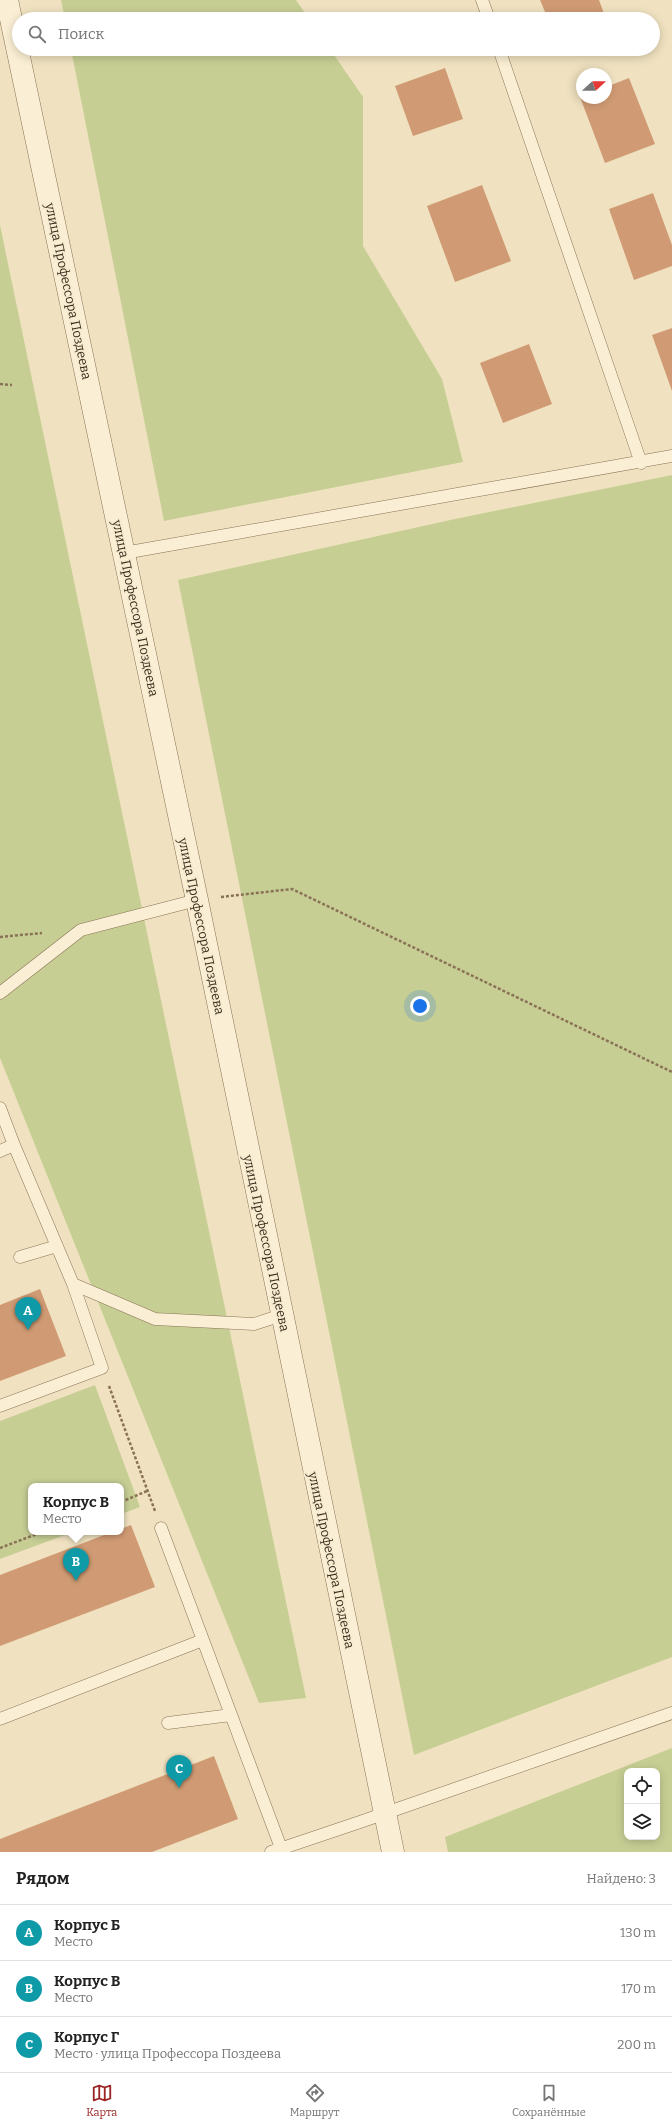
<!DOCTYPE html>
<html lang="ru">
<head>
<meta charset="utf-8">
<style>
	:root { --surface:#fff; --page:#f6f6f6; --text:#222; --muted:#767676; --line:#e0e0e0; --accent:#9b2525 }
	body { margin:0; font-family:Bitter,serif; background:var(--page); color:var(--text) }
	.controls { position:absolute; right:12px; bottom:12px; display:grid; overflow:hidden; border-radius:8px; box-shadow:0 2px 10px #0003 }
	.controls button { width:36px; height:36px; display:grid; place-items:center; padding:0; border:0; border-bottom:1px solid var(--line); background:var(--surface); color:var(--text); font:20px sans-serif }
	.compass { position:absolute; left:576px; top:68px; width:36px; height:36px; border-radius:50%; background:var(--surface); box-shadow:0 2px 10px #0003; rotate:69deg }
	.you { position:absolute; left:420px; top:1006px; width:14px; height:14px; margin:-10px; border:3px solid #fff; border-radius:50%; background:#1a73e8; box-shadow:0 0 0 6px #1a73e833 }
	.badge { display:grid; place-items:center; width:26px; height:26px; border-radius:50%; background:var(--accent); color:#fff; font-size:13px; font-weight:700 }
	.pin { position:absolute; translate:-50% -33px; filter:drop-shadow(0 1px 2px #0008) }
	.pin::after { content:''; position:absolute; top:21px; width:14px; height:12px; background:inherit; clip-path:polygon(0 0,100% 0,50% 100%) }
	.popup { position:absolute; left:28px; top:1483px; width:96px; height:52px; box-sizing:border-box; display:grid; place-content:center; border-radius:8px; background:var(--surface); filter:drop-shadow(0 1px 3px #0005); font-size:13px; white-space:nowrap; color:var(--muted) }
	.popup b { font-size:15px; color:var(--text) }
	.popup::after { content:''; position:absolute; left:50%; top:100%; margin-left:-8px; border:8px solid transparent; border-top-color:var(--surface) }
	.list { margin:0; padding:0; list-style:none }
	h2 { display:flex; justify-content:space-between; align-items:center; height:52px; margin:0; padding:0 16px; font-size:17px }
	h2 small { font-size:13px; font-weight:400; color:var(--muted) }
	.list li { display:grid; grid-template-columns:26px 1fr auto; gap:12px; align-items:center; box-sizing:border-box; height:56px; padding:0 16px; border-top:1px solid var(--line) }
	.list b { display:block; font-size:15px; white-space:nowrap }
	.list p { margin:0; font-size:13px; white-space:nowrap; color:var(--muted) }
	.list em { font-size:13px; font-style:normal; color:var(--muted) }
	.icon { flex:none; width:22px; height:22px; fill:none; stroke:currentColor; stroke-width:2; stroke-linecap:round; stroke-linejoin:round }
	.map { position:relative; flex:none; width:672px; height:1852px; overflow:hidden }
	.search { position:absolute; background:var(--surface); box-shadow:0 2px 10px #0003; left:12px; right:12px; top:12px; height:44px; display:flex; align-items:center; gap:10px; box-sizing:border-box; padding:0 14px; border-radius:22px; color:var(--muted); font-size:15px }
	.sheet { height:220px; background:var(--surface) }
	nav { display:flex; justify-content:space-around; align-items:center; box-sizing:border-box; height:56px; border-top:1px solid var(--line); background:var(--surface); font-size:11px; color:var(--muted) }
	nav a { display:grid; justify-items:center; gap:2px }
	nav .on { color:var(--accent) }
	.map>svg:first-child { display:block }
	.green { fill:#c7ce94; fill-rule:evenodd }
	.building { fill:#d09b74 }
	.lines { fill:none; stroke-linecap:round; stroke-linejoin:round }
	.lane-casing { stroke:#8a7257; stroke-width:13 }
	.street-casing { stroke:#8a7257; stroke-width:23 }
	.path { stroke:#8a7257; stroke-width:2.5; stroke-dasharray:3 2; stroke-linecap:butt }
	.lane { stroke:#faefd4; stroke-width:12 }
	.street { stroke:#faefd4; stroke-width:22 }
	.labels { text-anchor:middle; stroke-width:4; stroke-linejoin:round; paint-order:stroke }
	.street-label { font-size:13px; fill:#382a1c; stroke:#f7ecd0 }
</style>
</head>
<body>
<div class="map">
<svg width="672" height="1852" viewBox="0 0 672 1852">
	<rect width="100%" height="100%" fill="#f0e2c0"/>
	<!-- green -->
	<path class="green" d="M61,0h235l13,19h-244z
		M71,49h259l33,48v149l79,133 21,83 -299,59z
		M0,225l306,1473 -47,5 -259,-645z
		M672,475v1182l-258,98 -236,-1175 277,-61z
		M95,1385l45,122 -19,7v-28h-90v46h42l-73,27v-138z
		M672,1748v104h-224l-3,-15zM627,1771h30v66h-30z"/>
	<!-- building -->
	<path class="building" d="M540,0h59l7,19h-58z
		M445,68l18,51 -50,17 -18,-50z
		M629,78l26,66 -50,19 -25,-66 26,1v-11z
		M482,185l29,76 -56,21 -28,-76z
		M653,193l19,52v21l-38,14 -25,-71z
		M672,328v63l-20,-56z
		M529,344l23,60 -49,19 -23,-60z
		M40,1289l26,67 -66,25v-76z
		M131,1525l24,62 -155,59v-71l112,-43h9v-3z
		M214,1756l24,63 -86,33h-152v-13z"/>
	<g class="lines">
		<!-- lane casing -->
		<g class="lane-casing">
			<path id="lane" d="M482,0l7,19
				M499,49l142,414
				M124,553l548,-97
				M0,993l81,-63 116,-30
				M0,1108l14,37 -14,6
				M20,1257l37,-11
				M73,1284l82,35 99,5 28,-9
				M0,1406l102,-38 -29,-84 -59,-139
				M161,1528l120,320
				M0,1719l203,-79
				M168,1723l63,-8
				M271,1852l89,-30 312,-109"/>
		</g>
		<!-- street casing -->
		<g class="street-casing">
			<path id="street" d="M7,0l190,900 196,952"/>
		</g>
		<!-- path -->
		<path class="path" d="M0,384l12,1
			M221,897l71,-8 380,183
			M0,937l42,-4
			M109,1386l46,125
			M121,1502l26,-11
			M0,1548l42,-16"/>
		<!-- lane -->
		<use href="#lane" class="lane"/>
		<!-- street -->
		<use href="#street" class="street"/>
	</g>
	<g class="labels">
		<!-- street labels -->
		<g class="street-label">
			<text transform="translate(69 291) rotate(78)" y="5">улица Профессора Поздеева</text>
			<text transform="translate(136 608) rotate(78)" y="5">улица Профессора Поздеева</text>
			<text transform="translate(202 926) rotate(78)" y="5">улица Профессора Поздеева</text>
			<text transform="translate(267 1243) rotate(78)" y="5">улица Профессора Поздеева</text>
			<text transform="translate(332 1560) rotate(78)" y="5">улица Профессора Поздеева</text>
		</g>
	</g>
</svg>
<div class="controls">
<button><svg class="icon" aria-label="locate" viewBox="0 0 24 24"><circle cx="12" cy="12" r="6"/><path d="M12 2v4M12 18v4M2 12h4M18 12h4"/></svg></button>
<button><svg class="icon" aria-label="layers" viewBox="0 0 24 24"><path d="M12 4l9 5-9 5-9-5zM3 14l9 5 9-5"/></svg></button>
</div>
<svg class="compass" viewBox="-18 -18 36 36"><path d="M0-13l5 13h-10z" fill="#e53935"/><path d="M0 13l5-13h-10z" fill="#767676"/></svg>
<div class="you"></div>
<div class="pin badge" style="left:28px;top:1330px;background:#0f9aa8">A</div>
<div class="pin badge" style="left:76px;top:1581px;background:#0f9aa8">B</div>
<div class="popup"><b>Корпус В</b>Место</div>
<div class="pin badge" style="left:179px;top:1788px;background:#0f9aa8">C</div>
<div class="search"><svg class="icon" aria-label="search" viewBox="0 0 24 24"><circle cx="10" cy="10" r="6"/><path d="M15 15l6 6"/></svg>Поиск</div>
</div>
<section class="sheet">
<h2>Рядом<small>Найдено: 3</small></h2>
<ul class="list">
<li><span class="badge" style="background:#0f9aa8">A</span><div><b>Корпус Б</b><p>Место</p></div><em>130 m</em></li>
<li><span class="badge" style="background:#0f9aa8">B</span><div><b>Корпус В</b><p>Место</p></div><em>170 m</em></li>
<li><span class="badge" style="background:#0f9aa8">C</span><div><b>Корпус Г</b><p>Место · улица Профессора Поздеева</p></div><em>200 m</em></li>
</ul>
</section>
<nav>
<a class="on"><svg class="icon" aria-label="map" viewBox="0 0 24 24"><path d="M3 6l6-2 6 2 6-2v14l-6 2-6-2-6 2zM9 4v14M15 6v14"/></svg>Карта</a>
<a><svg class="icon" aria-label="directions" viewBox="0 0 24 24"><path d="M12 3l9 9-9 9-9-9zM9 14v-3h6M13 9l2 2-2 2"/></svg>Маршрут</a>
<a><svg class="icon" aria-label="saved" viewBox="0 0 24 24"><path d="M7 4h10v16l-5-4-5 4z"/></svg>Сохранённые</a>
</nav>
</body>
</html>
